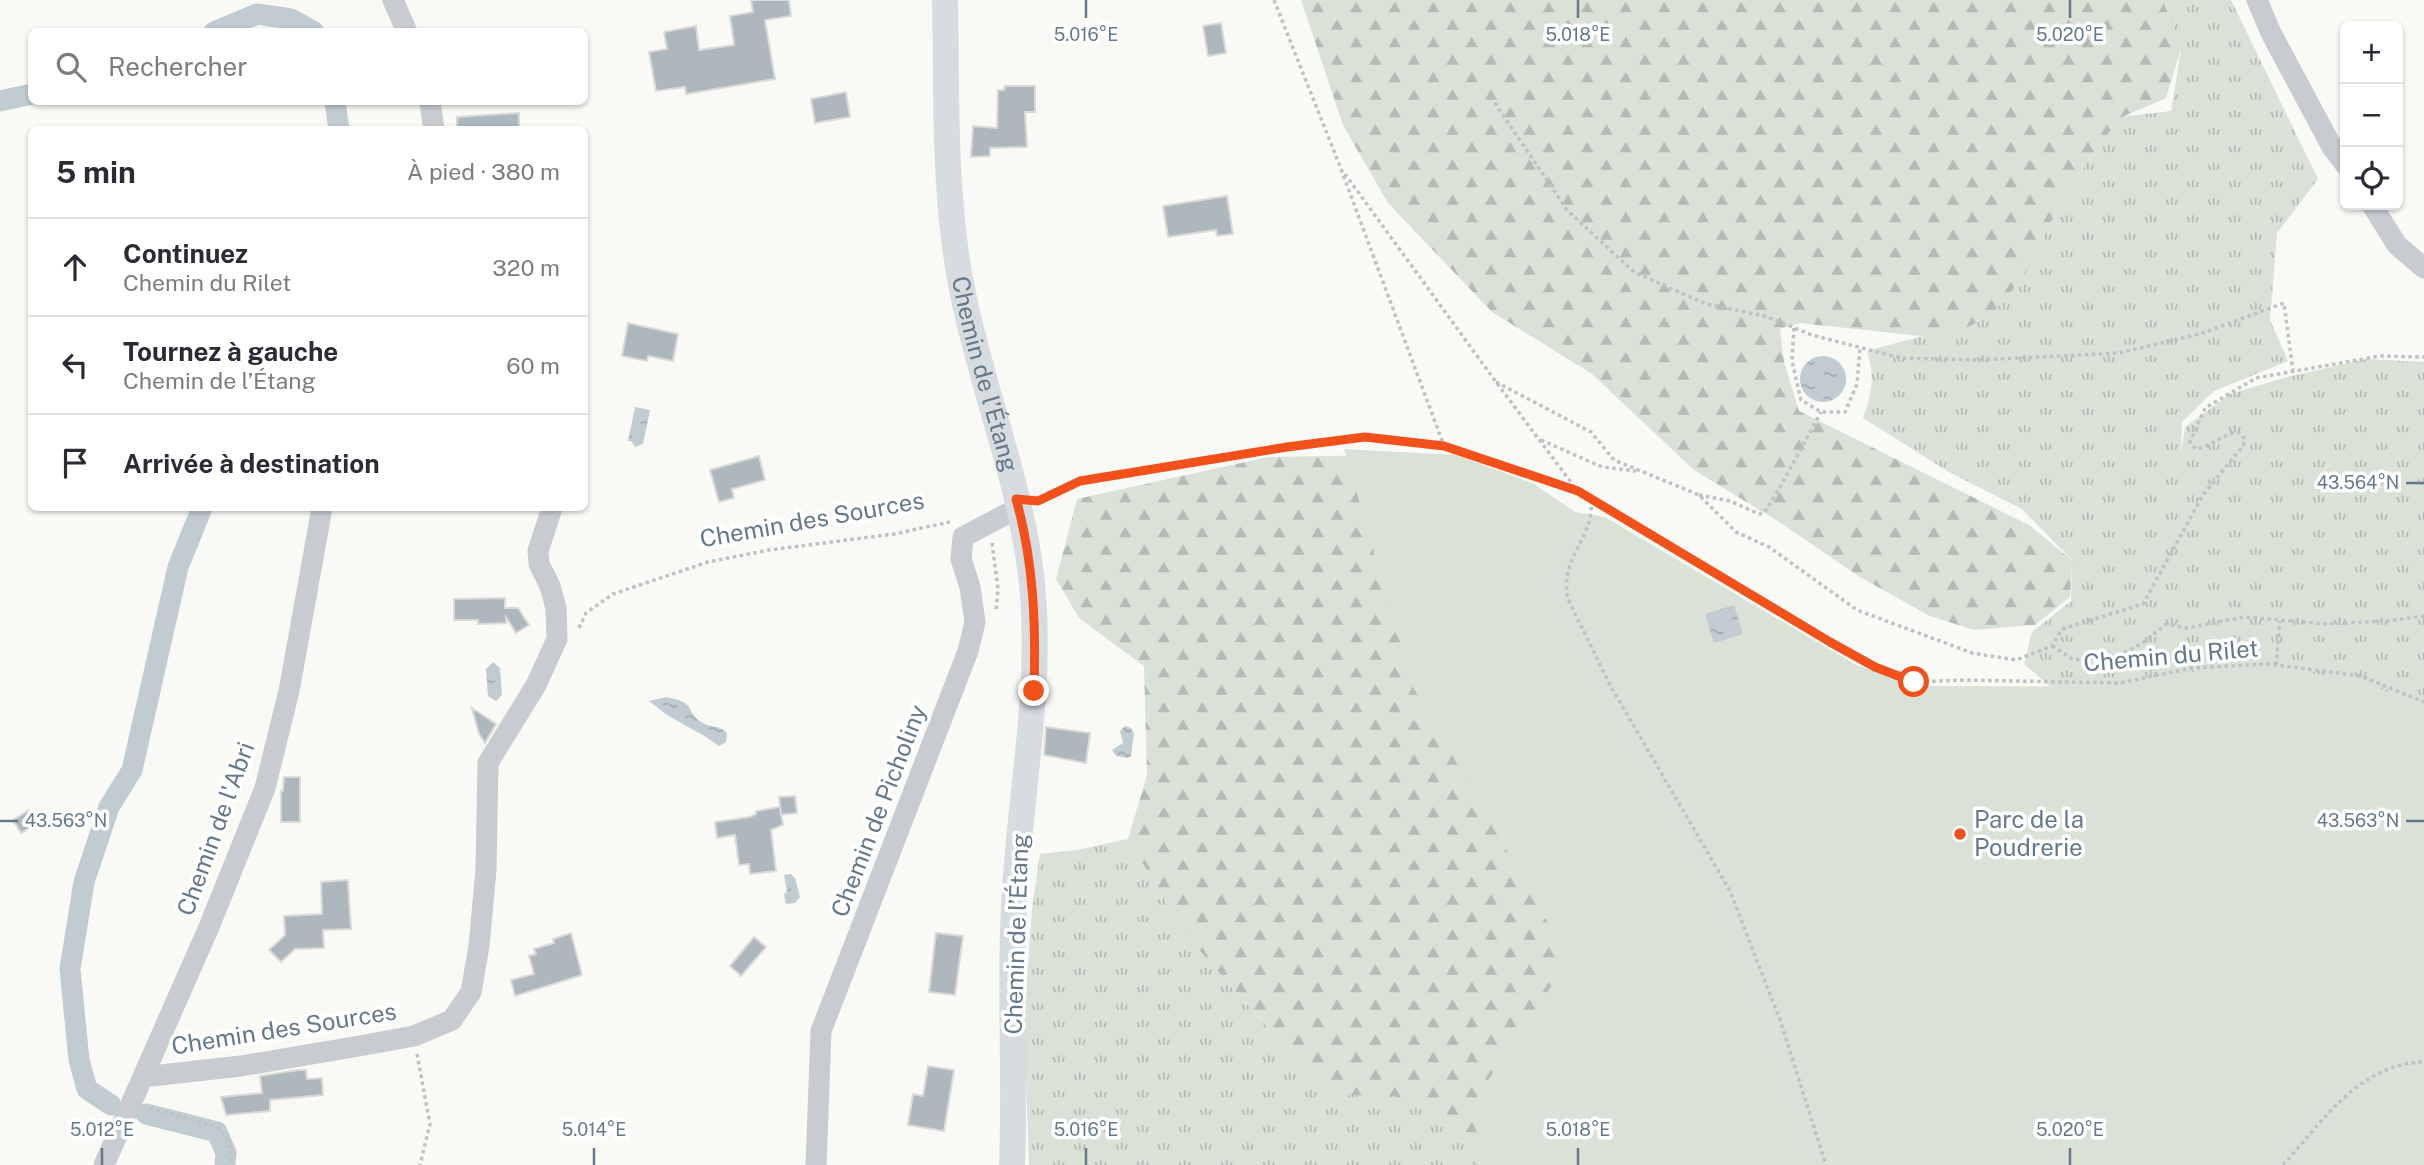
<!DOCTYPE html>
<html lang="fr">
<head>
<meta charset="utf-8">
<style>
	:root { --surface:#fff; --page:#f2f2f3; --text:#2b2b33; --muted:#7c7c81; --line:#e1e1e2 }
	body { margin:0; font-family:"Public Sans",sans-serif; background:var(--page); color:var(--text) }
	.controls { position:absolute; right:21px; top:21px; display:grid; overflow:hidden; border-radius:10px; box-shadow:0 2px 5px #0004 }
	.controls button { width:63px; height:63px; display:grid; place-items:center; padding:0; border:0; border-bottom:2px solid var(--line); background:var(--surface); color:var(--text); font:35px sans-serif }
	.stop { position:absolute; width:21px; height:21px; margin:-16px; border:5px solid #f2511c; border-radius:50%; background:#fff }
	.stop.end { background:#f2511c; border-color:#fff; box-shadow:0 2px 7px #0008 }
	.list { margin:0; padding:0; list-style:none }
	h2 { display:flex; justify-content:space-between; align-items:center; height:91px; margin:0; padding:0 28px; font-size:30px }
	h2 small { font-size:23px; font-weight:400; color:var(--muted) }
	.list li { display:grid; grid-template-columns:46px 1fr auto; gap:21px; align-items:center; box-sizing:border-box; height:98px; padding:0 28px; border-top:2px solid var(--line) }
	.list b { display:block; font-size:26px; white-space:nowrap }
	.list p { margin:0; font-size:23px; white-space:nowrap; color:var(--muted) }
	.list em { font-size:23px; font-style:normal; color:var(--muted) }
	.icon { flex:none; width:38px; height:38px; fill:none; stroke:currentColor; stroke-width:2; stroke-linecap:round; stroke-linejoin:round }
	.map { position:relative; flex:none; width:2424px; height:1165px; overflow:hidden }
	.search { position:absolute; background:var(--surface); box-shadow:0 2px 5px #0004; left:28px; top:28px; width:560px; height:77px; display:flex; align-items:center; gap:18px; box-sizing:border-box; padding:0 24px; border-radius:10px; color:var(--muted); font-size:26px }
	.panel { position:absolute; background:var(--surface); box-shadow:0 2px 5px #0004; left:28px; top:126px; width:560px; height:385px; border-radius:10px }
	.map>svg:first-child { display:block }
	.grass { fill:url(#grass-tufts) }
	.forest { fill:url(#forest-firs) }
	.green { fill:#dae1d6 }
	.water { fill:url(#water-ripples) }
	.lines { fill:none; stroke-linecap:round; stroke-linejoin:round }
	.canal { stroke:#c1ccd2; stroke-width:21 }
	.building { fill:#aeb7be; stroke:#dadad8; stroke-width:2 }
	.path { stroke:#bfc2c4; stroke-width:3.5; stroke-dasharray:3.5 3.5; stroke-linecap:butt }
	.minor { stroke:#c8ccd0; stroke-width:21 }
	.major { stroke:#d6dce0; stroke-width:26 }
	.route { stroke:#f2511c; stroke-width:9 }
	.ticks { fill:none; stroke:#65798a; stroke-width:2.5 }
	.poi-dot { fill:#f2511c; stroke:#fff; stroke-width:2.5 }
	.labels { text-anchor:middle; stroke-width:7; stroke-linejoin:round; paint-order:stroke }
	.street-label { font-size:24px; fill:#65798a; stroke:#fff }
	.poi-label { font-size:24px; fill:#65798a; stroke:#fff; text-anchor:start }
	.ticks-label { font-size:18px; text-anchor:middle; fill:#65798a; stroke:#fff; stroke-width:7; stroke-linejoin:round; paint-order:stroke }
</style>
</head>
<body>
<div class="map">
<svg width="2424" height="1165" viewBox="0 0 2424 1165">
	<defs>
		<pattern id="grass-tufts" width="24" height="20" patternUnits="userSpaceOnUse" patternTransform="scale(1.75)"><rect width="24" height="20" fill="#dae1d6"/><path d="M3 7l-1-3M5 7V3M7 7l1-3M15 17l-1-3M17 17v-4M19 17l1-3" fill="none" stroke="#b4bbb3"/></pattern>
		<pattern id="forest-firs" width="22" height="20" patternUnits="userSpaceOnUse" patternTransform="scale(1.75)"><rect width="22" height="20" fill="#dae1d6"/><path d="M5 1l3.5 6h-7zM16 11l3.5 6h-7z" fill="#b4bbb3"/></pattern>
		<pattern id="water-ripples" width="26" height="14" patternUnits="userSpaceOnUse" patternTransform="scale(1.75)"><rect width="26" height="14" fill="#c1ccd2"/><path d="M2 4q2-2 4 0t4 0M15 11q2-2 4 0t4 0" fill="none" stroke="#a0aab0"/></pattern>
	</defs>
	<rect width="100%" height="100%" fill="#f9f9f6"/>
	<!-- grass -->
	<path class="grass" d="M2163,0h68l87,179 -41,54 -7,87 18,41 -74,30 -32,31 -1,31 4,-26 45,-33 57,-17 79,-18 58,3v607l-372,-281 -28,-24 8,-32 39,-31 1,-41 -50,-51 -73,-37 -86,-54c9,-24 12,-43 4,-67l55,-15 36,-4 67,-57 29,-59 35,-57 31,-42 51,-6 10,-61z
		M1128,839l59,97 140,159h68l65,28 16,42h-447l-5,-145 8,-111 8,-55 37,-4z"/>
	<!-- forest -->
	<path class="forest" d="M1301,0h862l18,49 -15,49 -46,20 -31,41 -35,57 -29,59 -34,40 -33,17 -36,4 -123,-13 -19,6 4,33 15,49 230,114 43,35 -2,37 -35,28 -61,5 -44,-14 -70,-39 -84,-57 -82,-50 -102,-96 -100,-62 -104,-109 -45,-78z
		M1386,455l881,710h-791l-17,-42 -64,-27 -68,-1 -140,-159 -59,-97 19,-64 -3,-109 -65,-48 -23,-39 21,-80 191,-42z"/>
	<!-- green -->
	<path class="green" d="M1344,449l112,6 78,29 41,28 30,5 251,148 60,21 203,1 70,-15 80,-4 92,12 63,29v456h-939l-15,-58 99,-147 -156,-273z"/>
	<!-- water -->
	<path class="water" d="M1800 379a23 23 0 1 1 46 0a23 23 0 1 1-46 0Z
		M635,407l15,3 -7,34 -8,3 -4,-6h-3z
		M1734,605l9,29 -29,9 -9,-29z
		M493,662l7,6 2,27 -6,6 -8,-5 -2,-27z
		M666,697c33,6 18,14 35,25 9,6 19,3 26,11l-1,9 -7,4 -13,-9 -39,-22 -18,-14z
		M1125,726l6,2 3,6 -3,22 -3,2 -12,-2 -4,-6 11,-7 -3,-12z
		M791,874l4,4 5,19 -5,6 -9,1 -2,-10 3,-2 -3,-17z"/>
	<g class="lines">
		<!-- canal -->
		<path class="canal" d="M214,32l43,-18 34,5 23,13
			M0,101l32,-7
			M335,102l4,28
			M111,1105l-24,-16 -8,-29 -9,-91 14,-87 25,-75 23,-37 46,-203 24,-59
			M146,1114l71,18 9,21 -1,12"/>
	</g>
	<!-- building -->
	<path class="building" d="M751,0h38l2,16 -26,4 10,59 -89,15 -1,-7 -29,4 -7,-39 18,-3 -3,-17 32,-6 3,24 35,-5 -4,-29 23,-4z
		M1221,23l5,30 -18,3 -5,-30z
		M1005,86h30v26h-10l2,35 -37,1v8l-19,1 2,-31 24,2 1,-38h6z
		M846,92l4,25 -35,6 -4,-24z
		M519,113v17h-62v-13z
		M1227,196l6,38 -16,2 -1,-6 -48,7 -5,-31z
		M628,323l50,11 -5,27 -25,-5 -1,5 -25,-5z
		M759,456l6,24 -33,9 2,9 -15,4 -9,-32z
		M505,598v10h13l11,17 -13,8 -10,-16v6l-28,1v-4h-24v-21z
		M472,708l24,16 -11,19 -6,-9z
		M1046,727l44,6 -4,30 -42,-8z
		M284,777h16v45h-19v-31h2z
		M795,796l2,17 -16,2 -2,-18z
		M780,807l3,18 -12,5 5,41 -26,3 -1,-10 -10,1 -4,-30 -18,3 -2,-16 35,-5 6,-3v-3z
		M29,810l8,13 -16,10 -8,-13z
		M348,880l3,49 -28,1 1,18 -29,1 -14,13 -12,-12 16,-15 -1,-19 38,-2 -1,-32z
		M571,933l11,42 -67,21 -4,-16 23,-6 -5,-18 7,-2 -2,-5 20,-6 -1,-4z
		M936,933l27,3 -8,59 -26,-3z
		M754,937l12,10 -25,29 -11,-10z
		M928,1066l26,4 -10,61 -36,-6 5,-31 10,2z
		M298,1070h8l1,9 15,-1 1,17 -53,5v11l-44,4 -5,-18 41,-4 -2,-17z"/>
	<g class="lines">
		<!-- path -->
		<path class="path" d="M1274,0l67,169 103,277
			M1491,97l76,113 67,62 72,32 59,12 47,19 89,23 76,2 142,-7 84,-20 81,-30 9,69
			M1345,174l151,208 80,107
			M1794,328l-2,33 9,39 20,12h24l12,-28 3,-37
			M1496,382l95,50 23,28 85,35 37,37 33,15 88,63 115,43 44,7 36,-14 10,-17 81,-25 60,-109 40,-49 2,-7 -7,-7c-16,2 -27,15 -42,17l-6,-7 15,-34 51,-30 124,-22 44,1
			M1541,440l61,27 34,4
			M1699,495l31,6 29,13 5,-1 14,-22 43,-79
			M1040,500l40,-20 207,-33 78,-10 79,9 134,45 252,151 46,25 38,15 50,-2 156,3 71,-15 77,-4 93,12 63,26
			M1592,500c-1,9 -1,20 -5,28 -11,27 -25,40 -19,71l42,86 120,206 50,129 46,145
			M992,543l6,46 -2,23
			M579,628l7,-15 27,-19 95,-32 61,-12 125,-16 56,-12
			M2052,646l22,14 46,-5 24,-13 22,-18 20,4 59,-11 81,7 61,-3 37,-5
			M2276,665l4,-44
			M417,1054l13,70 -10,41
			M150,1108l65,18c13,8 17,24 16,39
			M2283,1165c39,-43 77,-102 141,-103"/>
		<!-- minor -->
		<path class="minor" d="M393,0l14,32
			M2257,0l14,33 61,114 13,17
			M430,102l4,28
			M2372,205l25,40 27,23
			M143,1077l98,-11 124,-21 49,-9 38,-16 19,-28 8,-46 7,-76 2,-107 48,-78 21,-46 -1,-31 -6,-22 -11,-22 -1,-13 14,-43
			M104,1165l105,-238 56,-139 24,-97 33,-183
			M816,1165l5,-134 147,-380 7,-29 -5,-35 -9,-28 2,-22 55,-29"/>
		<!-- major -->
		<path class="major" id="s1" d="M945,0c2,98 -2,198 18,294 19,94 57,187 68,281 12,101 -8,201 -15,301 -8,96 0,193 -4,289"/>
	</g>
	<g class="lines">
		<!-- route -->
		<path class="route" d="M1034,691c2,-65 0,-129 -18,-192l22,2 42,-20 207,-34 78,-10 79,9 134,45 252,151 45,25 39,15"/>
	</g>
	<!-- ticks -->
	<path class="ticks" d="M1086,0v18M1578,0v18M2070,0v18M2406,483h18M0,821h18M2406,821h18M102,1148v17M594,1148v17M1086,1148v17M1578,1148v17M2070,1148v17"/>
	<!-- markers -->
	<circle class="poi-dot" cx="1960" cy="834" r="7"/>
	<g class="labels">
		<!-- street labels -->
		<g class="street-label">
			<text dy="8" stroke="none"><textPath href="#s1" startOffset="378">Chemin de l’Étang</textPath></text>
			<text transform="translate(812 520) rotate(-10)" y="8">Chemin des Sources</text>
			<text transform="translate(2171 656) rotate(-5)" y="8">Chemin du Rilet</text>
			<text transform="translate(879 811) rotate(-69)" y="8">Chemin de Picholiny</text>
			<text transform="translate(216 829) rotate(-70)" y="8">Chemin de l'Abri</text>
			<text transform="translate(1017 934) rotate(-88)" y="8">Chemin de l’Étang</text>
			<text transform="translate(284 1029) rotate(-9)" y="8">Chemin des Sources</text>
		</g>
		<!-- poi labels -->
		<g class="poi-label">
			<text x="1974" y="828">Parc de la<tspan x="1974" dy="28">Poudrerie</tspan></text>
		</g>
	</g>
	<g class="ticks-label">
		<text x="1086" y="41">5.016°E</text>
		<text x="1578" y="41">5.018°E</text>
		<text x="2070" y="41">5.020°E</text>
		<text x="2358" y="489">43.564°N</text>
		<text x="66" y="827">43.563°N</text>
		<text x="2358" y="827">43.563°N</text>
		<text x="102" y="1136">5.012°E</text>
		<text x="594" y="1136">5.014°E</text>
		<text x="1086" y="1136">5.016°E</text>
		<text x="1578" y="1136">5.018°E</text>
		<text x="2070" y="1136">5.020°E</text>
	</g>
</svg>
<div class="controls">
<button>+</button>
<button>−</button>
<button><svg class="icon" aria-label="locate" viewBox="0 0 24 24"><circle cx="12" cy="12" r="6"/><path d="M12 2v4M12 18v4M2 12h4M18 12h4"/></svg></button>
</div>
<div class="stop" style="left:1914px;top:682px"></div>
<div class="stop end" style="left:1034px;top:691px"></div>
<div class="search"><svg class="icon" aria-label="search" viewBox="0 0 24 24"><circle cx="10" cy="10" r="6"/><path d="M15 15l6 6"/></svg>Rechercher</div>
<section class="panel">
<h2>5 min<small>À pied · 380 m</small></h2>
<ul class="list">
<li><svg class="icon" aria-label="ahead" viewBox="0 0 24 24"><path d="M12 20V5M6 11l6-6 6 6"/></svg><div><b>Continuez</b><p>Chemin du Rilet</p></div><em>320 m</em></li>
<li><svg class="icon" aria-label="left" viewBox="0 0 24 24"><path d="M17 20v-9H6M10 6l-5 5 5 5"/></svg><div><b>Tournez à gauche</b><p>Chemin de l’Étang</p></div><em>60 m</em></li>
<li><svg class="icon" aria-label="arrive" viewBox="0 0 24 24"><path d="M6 21V4h12l-3 4 3 4H6"/></svg><div><b>Arrivée à destination</b></div></li>
</ul>
</section>
</div>
</body>
</html>
